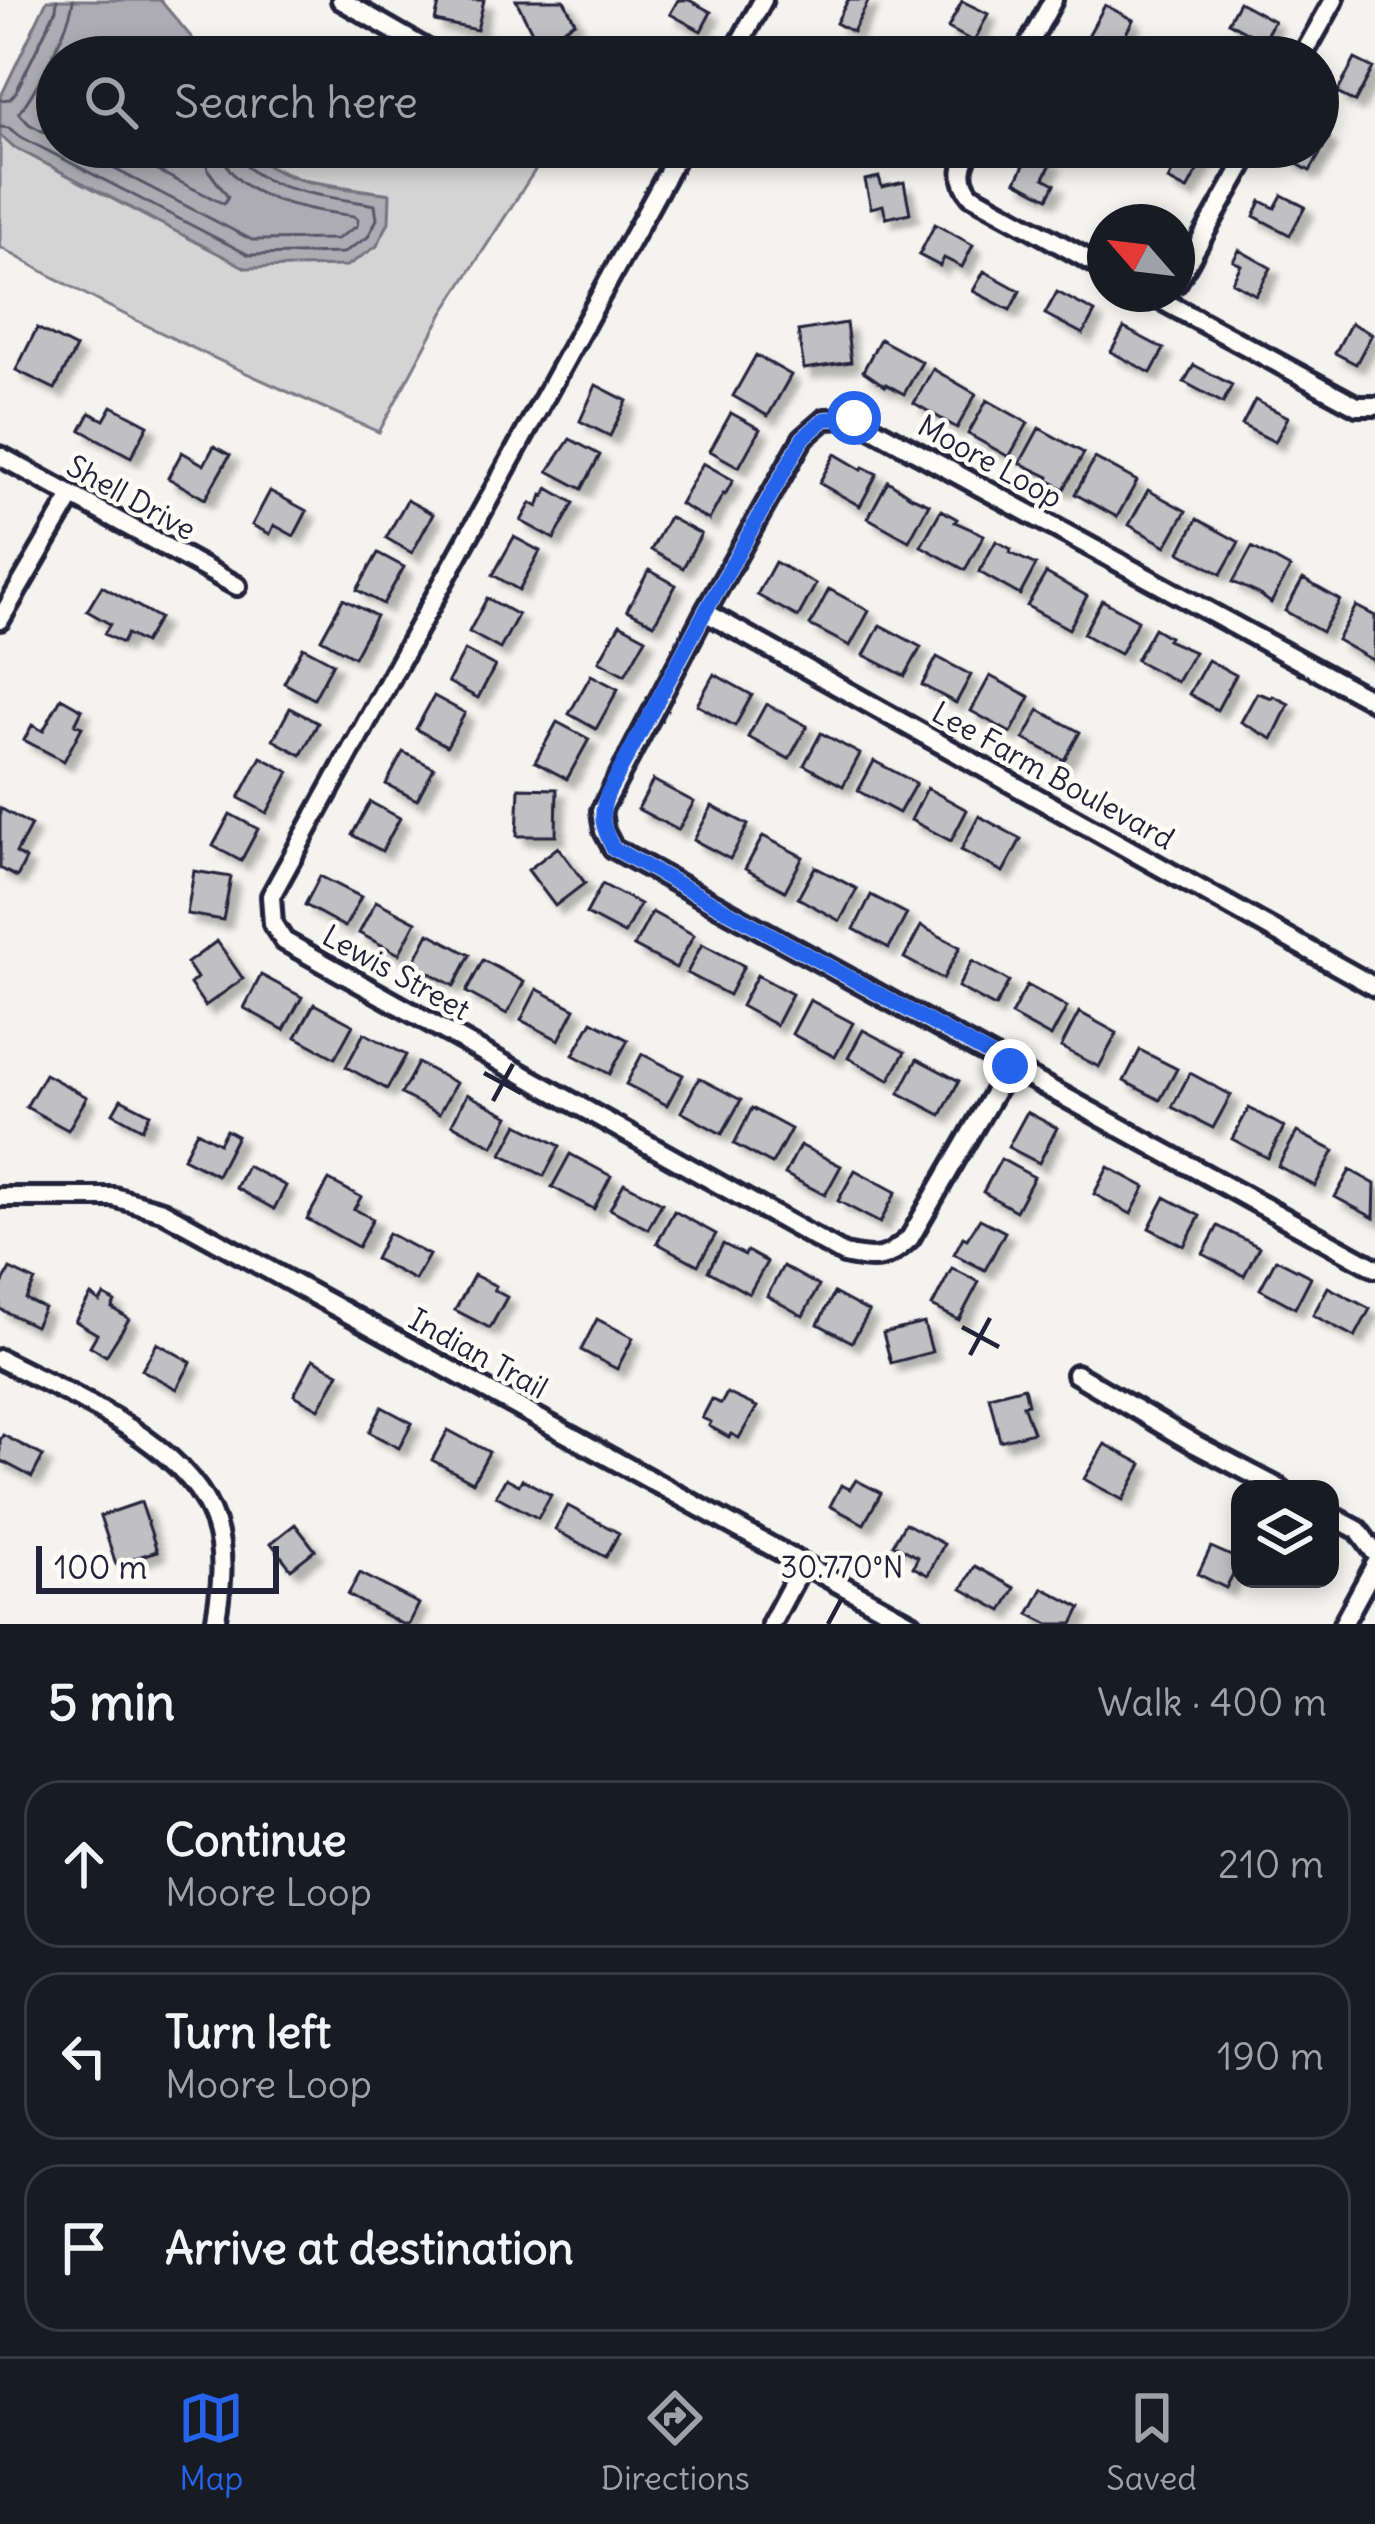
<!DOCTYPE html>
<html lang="en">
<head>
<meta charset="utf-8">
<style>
	:root { --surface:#171b24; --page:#20242c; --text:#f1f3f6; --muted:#9ea1a6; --line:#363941; --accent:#2563eb }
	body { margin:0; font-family:Delius,sans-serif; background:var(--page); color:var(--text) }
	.controls { position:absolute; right:36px; bottom:36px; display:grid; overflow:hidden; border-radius:24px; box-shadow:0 6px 18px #0003 }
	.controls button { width:108px; height:108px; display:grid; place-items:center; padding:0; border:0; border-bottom:3px solid var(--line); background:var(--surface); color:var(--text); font:60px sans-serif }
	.compass { position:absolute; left:1087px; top:204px; width:108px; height:108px; border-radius:50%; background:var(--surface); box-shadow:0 6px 18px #0003; rotate:298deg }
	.scale { position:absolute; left:36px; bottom:30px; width:243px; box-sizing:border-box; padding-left:12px; border:6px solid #22223b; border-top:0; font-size:33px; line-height:42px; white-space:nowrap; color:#22223b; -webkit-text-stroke:9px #fdfcf7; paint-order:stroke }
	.stop { position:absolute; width:36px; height:36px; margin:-27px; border:9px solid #2563eb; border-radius:50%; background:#fff }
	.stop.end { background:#2563eb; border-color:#fff; box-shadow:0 3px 12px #0008 }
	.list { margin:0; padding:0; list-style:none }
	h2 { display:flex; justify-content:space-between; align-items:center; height:156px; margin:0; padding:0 48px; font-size:51px }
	h2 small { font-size:39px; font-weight:400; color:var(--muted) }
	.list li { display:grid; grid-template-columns:78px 1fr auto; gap:36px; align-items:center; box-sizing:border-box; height:168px; margin:0 24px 24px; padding:0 24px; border:3px solid var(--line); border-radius:36px }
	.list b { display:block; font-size:45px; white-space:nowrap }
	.list p { margin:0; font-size:39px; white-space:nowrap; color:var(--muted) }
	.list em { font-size:39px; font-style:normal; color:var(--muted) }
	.icon { flex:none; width:66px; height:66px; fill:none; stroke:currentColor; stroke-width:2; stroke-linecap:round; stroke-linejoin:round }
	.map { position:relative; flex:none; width:1375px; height:1624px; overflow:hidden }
	.search { position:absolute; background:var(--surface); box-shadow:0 6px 18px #0003; left:36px; right:36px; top:36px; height:132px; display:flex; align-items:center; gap:30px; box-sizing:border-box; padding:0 42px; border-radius:66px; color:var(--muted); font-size:45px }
	.sheet { height:732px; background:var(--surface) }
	nav { display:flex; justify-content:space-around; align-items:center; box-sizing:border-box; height:168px; border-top:3px solid var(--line); background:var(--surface); font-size:33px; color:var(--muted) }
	nav a { display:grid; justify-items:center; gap:6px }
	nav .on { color:var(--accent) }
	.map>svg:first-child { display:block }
	.green { fill:#d5d4d5; stroke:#7c7b88; stroke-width:3 }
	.water { fill:#acacb2; stroke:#757582; stroke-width:3 }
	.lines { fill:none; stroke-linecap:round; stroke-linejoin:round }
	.shore { stroke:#59596b; stroke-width:3 }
	.building { fill:#c0bfc2; stroke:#22223b; stroke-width:3; filter:url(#shadow) }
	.street-casing { stroke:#22223b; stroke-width:26 }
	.street { stroke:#fdfcf7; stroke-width:16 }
	.route { stroke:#2563eb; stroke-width:15 }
	.ticks { fill:none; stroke:#22223b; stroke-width:4.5 }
	.labels { text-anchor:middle; stroke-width:9; stroke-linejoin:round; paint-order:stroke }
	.street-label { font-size:30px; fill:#22223b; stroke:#fdfcf7 }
	.ticks-label { font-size:30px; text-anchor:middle; fill:#22223b; stroke:#fdfcf7; stroke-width:9; stroke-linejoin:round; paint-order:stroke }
</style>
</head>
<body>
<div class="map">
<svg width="1375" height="1624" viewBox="0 0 1375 1624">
	<defs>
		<filter id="shadow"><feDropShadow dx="8" dy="8" stdDeviation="3" flood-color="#0004"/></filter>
	</defs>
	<rect width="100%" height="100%" fill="#f4f3ef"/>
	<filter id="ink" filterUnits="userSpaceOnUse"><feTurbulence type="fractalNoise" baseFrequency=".00833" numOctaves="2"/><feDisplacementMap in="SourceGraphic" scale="24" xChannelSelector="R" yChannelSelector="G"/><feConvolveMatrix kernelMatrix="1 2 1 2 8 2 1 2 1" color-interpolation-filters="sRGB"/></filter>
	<g filter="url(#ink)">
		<!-- green -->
		<path class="green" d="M0,135l14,12 140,74 236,-27 -88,-14 -35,-15 9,-18h274l-107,166 -64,119c-129,-56 -257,-114 -379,-185z"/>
		<!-- water -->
		<path class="water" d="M47,0h113l48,57h-151v90h188c32,39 98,40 145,47l-1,28 -12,24 -30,20 -101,2 -232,-121 -14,-12v-37z"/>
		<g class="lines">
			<!-- shore -->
			<path class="shore" d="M0,100l10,-1 6,-7 40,-83 1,-9
				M0,127l9,1 12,9 228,118 94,-2 25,-16 9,-18 -2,-14c-35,-8 -132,-13 -138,-58
				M57,139l-28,-15 -10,-11c16,-21 52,-88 54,-113
				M72,147l180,93 85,-1 20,-13 1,-6 -4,-4c-41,-6 -129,-16 -132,-69
				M110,147l114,57 4,-7 -20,-27 -4,-23"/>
		</g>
		<!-- building -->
		<path class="building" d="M440,0h44l-7,30 -42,-9z
			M516,0h48l11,22 -37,22z
			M678,0h11l22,12 -10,19 -31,-17z
			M848,0h21l-16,32 -17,-9z
			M962,1l26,13 -14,28 -26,-14z
			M1239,2l35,19 -11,20 -35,-19z
			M1105,5l28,15 -19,37h-9l-22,-12z
			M1355,59l18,9 -18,34 -18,-9z
			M1318,132l11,6 -19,33 -20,-11 7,-13h21z
			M1175,147l9,3 2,-3 23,2 -22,41 -19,-10 10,-21 -7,-4z
			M1031,151l21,11 -8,16 11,6 -7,14 -32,-17z
			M879,177l3,10 22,-5 6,31 -24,5 -3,-13 -12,3 -6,-28z
			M1282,195l23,12 -15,28 -36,-19 7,-15 14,7z
			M935,224l38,21 -11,22 -18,-9 -4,8 -21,-11z
			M1239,250l32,18 -15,27 -24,-13 9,-17 -8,-4z
			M984,271l36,20 -10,19 -37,-19z
			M1057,292l38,20 -12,22 -38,-20z
			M846,323l5,39 -47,7 -6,-38z
			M1351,323l21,11 -16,30 -21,-11z
			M37,328l39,20 -21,41 -39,-19z
			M1124,328l40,21 -13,24 -40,-21z
			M880,339l42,23 -18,32 -18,-10 -1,2 -22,-15z
			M756,355l35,20 -23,41 -35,-20z
			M1194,365l38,20 -9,18 -39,-21z
			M933,369l43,25 -19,34 -43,-25z
			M596,385l31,16 -17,35 -30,-15z
			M987,400l41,23 -19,34 -41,-23z
			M1255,400l33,17 -13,25 -33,-17z
			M112,406l36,19 -17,32 -50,-27 9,-17 14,7z
			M731,413l29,16 -21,38 -29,-16z
			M1039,428l45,25 -20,36 -16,-9 1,-3 -29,-14z
			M570,439l30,16 -18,34 -34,-18z
			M214,446l16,9 -25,44 -37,-21 14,-26 22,13z
			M835,454l27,16 1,-3 14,7 -17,32 -41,-23z
			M1095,458l42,23 -20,36 -42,-23z
			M703,463l30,17 -8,15 -2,-1 -14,26 -29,-16z
			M888,481l22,15 19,8 -20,37 -41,-23z
			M548,488l26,15 -20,36 -33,-18 10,-18 7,4 4,-12 2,1z
			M1148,490l38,21 -20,35 -37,-21z
			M270,491l37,20 -13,25 -20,-11 -4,9 -18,-9z
			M407,500l26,14 -21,39 -26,-15z
			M941,510l16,9 -2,3 29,13 -19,35 -44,-24z
			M669,517l32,17 -18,34 -32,-18z
			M1197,519l42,23 -18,32 -41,-22z
			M514,537l26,14 -21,39 -26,-15z
			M996,541l15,8 -1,4 26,12 -16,30 -41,-23z
			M1252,547l38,21 -19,35 -12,-9 -26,-12z
			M378,553l26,14 -21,37 -26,-14z
			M775,562l41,22 -18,33 -41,-22z
			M649,570l27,15 -22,39 -27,-14z
			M1046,573l41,23 -18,33 -42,-23z
			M1303,579l37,21 -18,32 -37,-21z
			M102,586l57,32 -15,25 -17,-9 -5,9 -18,-9 6,-10 -23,-13z
			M829,589l40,22 -19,35 -40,-21z
			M487,598l31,17 -18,34 -31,-17z
			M343,599l33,17 -22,41 -33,-18z
			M1102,600l36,20 -18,34 -37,-20z
			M1356,606l19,10 -1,45 -37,-21z
			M620,624l26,14 -21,37 -26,-14z
			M880,625l41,22 -16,29 -41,-21z
			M1154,628l15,9 -2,3 27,12 -17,30 -41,-22z
			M303,647l30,16 -19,36 -30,-16z
			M465,650l30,16 -17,32 -30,-16z
			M937,657l34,18 -15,28 -34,-18z
			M1208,660l28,15 -19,35 -28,-16z
			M714,674l38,21 -17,31 -38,-21z
			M591,675l27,14 -22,40 -27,-15z
			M990,676l40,21 -19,36 -40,-22z
			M1257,693l15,5 1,-2 16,8 -17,35 -31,-17z
			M434,696l31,17 -18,33 -31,-17z
			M61,698l21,12 -7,14 7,3 -18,34 -40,-21 8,-15 11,6z
			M766,704l41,22 -18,33 -41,-22z
			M290,708l28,15 -17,32 -28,-15z
			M1039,710l41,22 -16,28 -40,-21z
			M557,722l32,17 -22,40 -32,-17z
			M821,733l39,21 -17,32 -39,-21z
			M403,752l31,16 -17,32 -31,-16z
			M261,757l28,15 -22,41 -28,-15z
			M874,761l42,22 -17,30 -41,-22z
			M653,780l41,22 -16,28 -40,-21z
			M519,788l38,1 -1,47h-39z
			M927,788l40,22 -16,31 -40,-21z
			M370,802l30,16 -18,33 -30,-16z
			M712,806l36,19 -18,34 -36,-19z
			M0,808l31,17 -15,28 10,6 -9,18 -17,-9z
			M230,814l28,15 -17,32 -28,-15z
			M979,816l42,23 -18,33 -42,-22z
			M763,836l40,21 -18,34 -40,-22z
			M558,847l27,36 -30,23 -27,-36z
			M815,867l42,22 -17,32 -42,-23z
			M194,871l37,6 -8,43 -36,-6z
			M320,876l41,21 -16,30 -40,-22z
			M602,884l38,20 -16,30 -38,-20z
			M871,895l36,19 -18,34 -35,-19z
			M376,901l40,21 -17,32 -40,-21z
			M652,912l42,23 -18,33 -42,-22z
			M921,926l39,21 -17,32 -39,-21z
			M429,933l41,22 -16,31 -41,-22z
			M217,941l26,38 -38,27 -15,-22 7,-6 -10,-15z
			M702,944l42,22 -15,29 -42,-22z
			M483,960l41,22 -17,32 -41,-22z
			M972,961l37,20 -14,26 -37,-20z
			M261,975l41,22 -18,33 -40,-22z
			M757,975l35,19 -16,31 -35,-19z
			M1027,985l40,22 -16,30 -40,-22z
			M537,989l38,20 -16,31 -38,-20z
			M810,1000l43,23 -18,34 -43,-23z
			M314,1004l39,21 -18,33 -39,-21z
			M1079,1012l38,21 -18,34 -38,-20z
			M592,1021l36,19 -18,34 -37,-19z
			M863,1030l42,22 -16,28 -41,-22z
			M364,1033l42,22 -19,34 -41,-22z
			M1140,1050l37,19 -17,31 -36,-19z
			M642,1054l41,21 -16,30 -41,-21z
			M917,1059l42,22 -18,34 -42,-22z
			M418,1063l38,20 -17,31 -38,-20z
			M1190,1073l41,22 -18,33 -41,-21z
			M45,1074l42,23 -19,33 -42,-23z
			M699,1078l42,22 -19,34 -41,-22z
			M467,1094l42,22 -16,30 -41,-22z
			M121,1099l29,15 -8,15 -29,-16z
			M752,1108l39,21 -19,35 -38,-20z
			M1249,1108l35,19 -16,31 -36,-19z
			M1027,1112l30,16 -18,35 -31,-16z
			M518,1124l42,22 -16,30 -42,-22z
			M226,1130l11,6 -20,39 -34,-17 14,-27 22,12z
			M1297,1132l37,19 -19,35 -37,-20z
			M800,1145l41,21 -16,29 -40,-21z
			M570,1154l41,22 -17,33 -42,-22z
			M1001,1159l33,18 -18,34 -33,-19z
			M247,1166l39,20 -12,23 -38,-21z
			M1108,1167l37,20 -14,27 -37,-20z
			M855,1170l41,22 -16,31 -42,-22z
			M1350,1170l25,14 -1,34 -39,-21z
			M329,1180l32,17 -7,12 19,10 -15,28 -51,-28z
			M624,1183l38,20 -14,26 -38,-20z
			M1165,1197l35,19 -16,30 -35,-18z
			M674,1211l42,23 -18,31 -41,-22z
			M980,1219l25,13 -20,38 -31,-16 9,-17 4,2z
			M1218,1226l41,21 -15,29 -41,-22z
			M388,1233l41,22 -14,25 -40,-21z
			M723,1244l22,11 2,-4 20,11 -18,32 -41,-23z
			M1276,1259l35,18 -16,31 -35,-19z
			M783,1266l36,20 -16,30 -36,-20z
			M952,1268l27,14 -20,38 -27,-14z
			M10,1269l25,12 -9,18 18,9 -9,18 -35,-17v-21z
			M474,1275l22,11 -2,4 13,7 -17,31 -35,-18z
			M1328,1287l42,22 -15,28 -42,-22z
			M834,1293l35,19 -17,30 -34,-18z
			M91,1295l9,7 4,-7 11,7 -3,6 17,11 -23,37 -16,-10 7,-12 -22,-13z
			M597,1319l36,19 -16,31 -36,-19z
			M924,1323l8,29 -41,11 -8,-30z
			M157,1343l34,19 -14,27 -35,-19z
			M313,1359l26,14 -20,36 -25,-14z
			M1024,1387l4,17 -5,1 10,27 -33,9 -11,-45z
			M727,1393l30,14 -18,31 -8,-4 -2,3 -20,-11 2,-4 -9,-4 10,-19 9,5z
			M382,1407l30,16 -13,25 -30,-16z
			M448,1430l41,22 -16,30 -41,-22z
			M3,1435l40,21 -11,21 -32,-17v-20z
			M1105,1444l37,20 -19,36 -39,-21z
			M506,1478l13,7 3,-6 29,16 -13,23 -42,-22z
			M856,1480l25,13 -17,31 -34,-18 11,-21 9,4z
			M141,1502l16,49 -41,13 -16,-48z
			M568,1506l51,27 -13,24 -51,-27z
			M905,1523l39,21 -16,31 -15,-8 5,-10 -25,-13z
			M295,1524l20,26 -24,19 -20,-26z
			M1211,1547l29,13 -14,28 -28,-14z
			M975,1566l40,22 -13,23 -40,-22z
			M360,1573l59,31 -10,20h-7l-54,-29z
			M1043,1588l38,20 -8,16h-24l-20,-10z"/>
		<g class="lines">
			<!-- street casing -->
			<g class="street-casing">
				<path id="street" d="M341,0l99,57
					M732,57l31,-57
					M1022,57l31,-57
					M1302,57l32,-57
					M682,147l-411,749 2,28 11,17 560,313c33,7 41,7 66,-16l99,-171
					M972,147c-10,17 -15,31 -1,48l134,74
					M1177,282l76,-135
					M1150,294l207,112h18
					M0,456l237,130
					M705,612l670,375
					M0,620l72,-124
					M1375,702l-521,-284 -29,1 -22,19 -98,174 -104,199 3,20 9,17 762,420
					M0,1197h114l48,14 750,413
					M0,1359c69,36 190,84 215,164 11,33 6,68 0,101
					M1076,1374l119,70 86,45
					M1330,1515l28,15 17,23
					M771,1624l32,-60
					M1343,1624l32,-59"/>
			</g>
			<!-- street -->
			<use href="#street" class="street"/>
		</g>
	</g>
	<g class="lines" filter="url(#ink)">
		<!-- route -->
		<path class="route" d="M854,418l-29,1 -22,19 -98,174 -97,181c-9,21 -6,34 5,55l397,218"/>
	</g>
	<!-- ticks -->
	<path class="ticks" d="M484,1073l37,20M493,1101l20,-37M962,1327l37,20M970,1355l20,-37M828,1624l14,-26"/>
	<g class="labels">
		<!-- street labels -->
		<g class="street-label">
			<text transform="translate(990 462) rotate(29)" y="10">Moore Loop</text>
			<text transform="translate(131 498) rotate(29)" y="10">Shell Drive</text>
			<text transform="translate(1053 776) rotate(29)" y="10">Lee Farm Boulevard</text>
			<text transform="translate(396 973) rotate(29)" y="10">Lewis Street</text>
			<text transform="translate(478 1354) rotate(29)" y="10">Indian Trail</text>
		</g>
	</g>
	<g class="ticks-label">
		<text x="842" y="1578">30.770°N</text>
	</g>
</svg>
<div class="controls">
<button><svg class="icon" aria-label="layers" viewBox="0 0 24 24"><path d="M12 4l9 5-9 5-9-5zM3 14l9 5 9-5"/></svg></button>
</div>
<svg class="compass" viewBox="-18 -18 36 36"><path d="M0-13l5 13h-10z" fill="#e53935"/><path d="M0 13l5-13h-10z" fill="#9ea1a6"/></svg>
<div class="scale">100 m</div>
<div class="stop" style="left:854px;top:418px"></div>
<div class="stop end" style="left:1010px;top:1066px"></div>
<div class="search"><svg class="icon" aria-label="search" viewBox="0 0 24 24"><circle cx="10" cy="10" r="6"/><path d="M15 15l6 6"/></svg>Search here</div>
</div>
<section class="sheet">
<h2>5 min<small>Walk · 400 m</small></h2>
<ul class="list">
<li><svg class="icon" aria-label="ahead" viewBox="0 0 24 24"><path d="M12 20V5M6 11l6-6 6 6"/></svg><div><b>Continue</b><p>Moore Loop</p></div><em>210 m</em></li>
<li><svg class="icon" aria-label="left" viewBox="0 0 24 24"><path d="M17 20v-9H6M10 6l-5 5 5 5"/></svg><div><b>Turn left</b><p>Moore Loop</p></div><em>190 m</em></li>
<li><svg class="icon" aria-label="arrive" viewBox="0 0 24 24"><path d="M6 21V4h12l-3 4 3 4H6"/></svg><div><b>Arrive at destination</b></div></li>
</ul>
</section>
<nav>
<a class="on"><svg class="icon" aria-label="map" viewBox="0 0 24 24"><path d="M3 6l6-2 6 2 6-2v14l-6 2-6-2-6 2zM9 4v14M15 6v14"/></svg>Map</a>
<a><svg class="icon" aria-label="directions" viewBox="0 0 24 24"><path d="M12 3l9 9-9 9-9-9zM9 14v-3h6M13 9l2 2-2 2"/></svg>Directions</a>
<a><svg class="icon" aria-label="saved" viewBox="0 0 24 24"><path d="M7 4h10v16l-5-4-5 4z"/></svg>Saved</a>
</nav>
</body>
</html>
